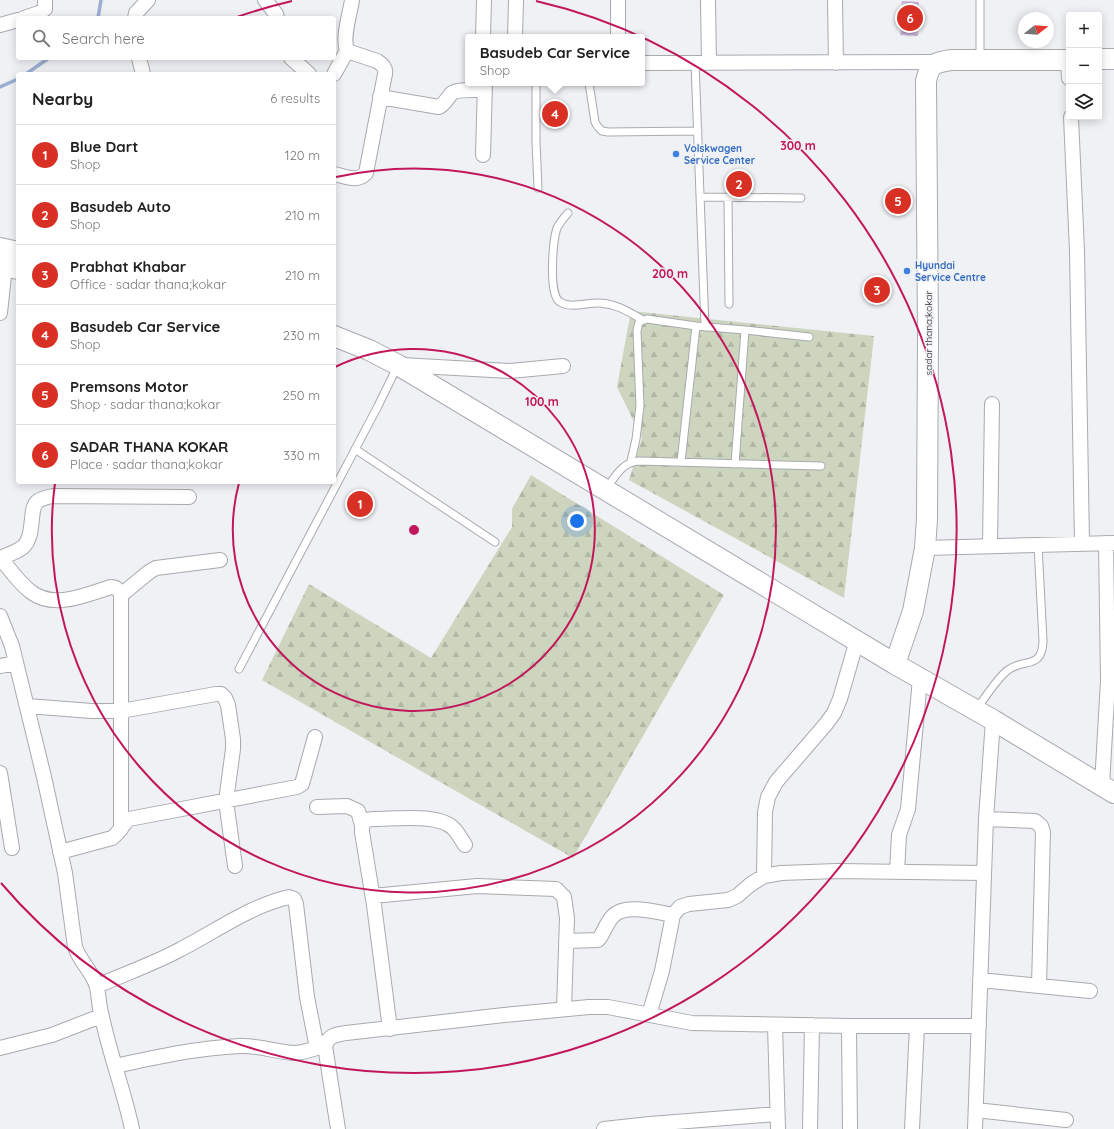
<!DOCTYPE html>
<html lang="en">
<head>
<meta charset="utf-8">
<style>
	:root { --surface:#fff; --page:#f6f6f6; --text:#222; --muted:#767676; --line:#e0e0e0; --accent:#d93025 }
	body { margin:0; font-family:Quicksand,sans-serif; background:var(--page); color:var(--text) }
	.controls { position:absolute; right:12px; top:12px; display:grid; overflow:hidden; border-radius:4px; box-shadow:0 2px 10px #0003 }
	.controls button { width:36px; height:36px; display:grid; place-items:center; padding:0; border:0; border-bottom:1px solid var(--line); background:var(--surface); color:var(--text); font:20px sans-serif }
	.compass { position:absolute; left:1018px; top:12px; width:36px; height:36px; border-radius:50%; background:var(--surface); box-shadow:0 2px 10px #0003; rotate:73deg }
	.you { position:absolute; left:577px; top:521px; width:14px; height:14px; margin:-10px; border:3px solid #fff; border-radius:50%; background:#1a73e8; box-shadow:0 0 0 6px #1a73e833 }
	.badge { display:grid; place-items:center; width:26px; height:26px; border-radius:50%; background:var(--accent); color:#fff; font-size:13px; font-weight:700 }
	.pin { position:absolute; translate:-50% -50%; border:2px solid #fff; box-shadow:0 1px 4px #0006 }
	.popup { position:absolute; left:465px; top:34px; width:180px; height:52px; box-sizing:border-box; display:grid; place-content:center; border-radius:4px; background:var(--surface); filter:drop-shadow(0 1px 3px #0005); font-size:13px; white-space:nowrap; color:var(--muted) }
	.popup b { font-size:15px; color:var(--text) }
	.popup::after { content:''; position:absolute; left:50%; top:100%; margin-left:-8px; border:8px solid transparent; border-top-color:var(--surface) }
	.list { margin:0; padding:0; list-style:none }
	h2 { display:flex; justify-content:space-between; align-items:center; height:52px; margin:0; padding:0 16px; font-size:17px }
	h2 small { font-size:13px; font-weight:400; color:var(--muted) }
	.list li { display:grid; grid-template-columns:26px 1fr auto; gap:12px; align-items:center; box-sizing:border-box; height:60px; padding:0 16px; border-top:1px solid var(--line) }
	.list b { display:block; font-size:15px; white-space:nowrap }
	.list p { margin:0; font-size:13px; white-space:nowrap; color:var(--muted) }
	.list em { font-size:13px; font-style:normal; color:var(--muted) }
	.icon { flex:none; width:22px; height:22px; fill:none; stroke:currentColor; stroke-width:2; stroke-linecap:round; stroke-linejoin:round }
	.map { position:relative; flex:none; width:1114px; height:1129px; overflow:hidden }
	.search { position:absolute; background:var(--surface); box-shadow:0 2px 10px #0003; left:16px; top:16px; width:320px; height:44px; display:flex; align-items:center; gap:10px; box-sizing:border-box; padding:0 14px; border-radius:4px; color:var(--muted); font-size:15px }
	.panel { position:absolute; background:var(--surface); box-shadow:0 2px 10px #0003; left:16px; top:72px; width:320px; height:412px; border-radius:4px }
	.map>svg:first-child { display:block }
	.forest { fill:url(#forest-firs) }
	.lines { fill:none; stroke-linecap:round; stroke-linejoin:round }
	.stream { stroke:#9bafd1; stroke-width:3.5 }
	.building { fill:url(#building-cross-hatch) }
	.lane-casing { stroke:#a8aaae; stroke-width:9 }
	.street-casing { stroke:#a8aaae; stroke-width:16 }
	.secondary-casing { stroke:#a8aaae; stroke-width:22 }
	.lane { stroke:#fff; stroke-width:7 }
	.street { stroke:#fff; stroke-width:14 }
	.secondary { stroke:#fff; stroke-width:20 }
	.ring { fill:none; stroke:#c2185b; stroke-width:2 }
	.shop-dot { fill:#3f7fe0; stroke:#eff1f5; stroke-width:1.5 }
	.labels { text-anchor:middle; stroke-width:3; stroke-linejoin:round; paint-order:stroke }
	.shop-label { font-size:10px; font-weight:bold; fill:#366cbe; stroke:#eff1f5; text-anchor:start }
	.street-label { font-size:10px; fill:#2f3031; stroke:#eff1f5 }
	.centre { fill:#c2185b; stroke:#eff1f5; stroke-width:2 }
	.ring-label { font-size:12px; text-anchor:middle; font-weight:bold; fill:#c2185b; stroke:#eff1f5; stroke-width:3; stroke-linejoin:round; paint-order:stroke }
</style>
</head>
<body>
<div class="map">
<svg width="1114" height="1129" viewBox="0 0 1114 1129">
	<defs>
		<pattern id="forest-firs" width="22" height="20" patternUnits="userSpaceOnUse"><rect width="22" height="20" fill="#cdd5be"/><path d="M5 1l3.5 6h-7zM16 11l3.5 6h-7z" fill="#b0b7a4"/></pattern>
		<pattern id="building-cross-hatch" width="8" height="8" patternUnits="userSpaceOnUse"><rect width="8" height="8" fill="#d5bfe3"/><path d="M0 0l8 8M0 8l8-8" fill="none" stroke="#b7a4c3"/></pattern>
	</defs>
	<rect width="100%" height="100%" fill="#eff1f5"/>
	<!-- forest -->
	<path class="forest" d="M631,311l243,25 -30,262 -215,-118 13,-42 -25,-51z
		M531,475l193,120 -151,263 -311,-178 47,-96 122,74 81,-131v-18z"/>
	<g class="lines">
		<!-- stream -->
		<path class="stream" d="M98,18l3,-18
			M26,74l23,-16
			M0,87l18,-8"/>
	</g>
	<!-- building -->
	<path class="building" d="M902,1l17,1 -1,34 -18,-1z"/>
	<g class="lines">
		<!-- lane casing -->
		<g class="lane-casing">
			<path id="lane" d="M980,0v60
				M695,63l10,264
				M536,83v59l2,46
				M589,83l6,39 3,5 4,4 6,1 90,-1
				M700,197l101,1
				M728,197l1,107
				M568,213c-4,5 -8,9 -11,15 -4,12 -9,67 3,74 11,7 28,0 40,1 17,1 29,9 43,17
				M355,449l140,93
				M631,461l5,-22 4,-33 -3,-75 2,-9 8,-3 49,7 49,4 64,7
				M681,462l15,-136
				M735,464l10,-134
				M606,489c9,-12 16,-27 33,-28l182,5
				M239,669l139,-263 19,-39
				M976,710c8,-11 22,-33 32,-40 16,-12 34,0 35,-29l-5,-96"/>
		</g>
		<!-- street casing -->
		<g class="street-casing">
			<path id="street" d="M265,0l11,14 1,4
				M618,0v37
				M708,0l1,63
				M835,0l1,63
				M24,18l15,-5 6,-4v-9
				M135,18l1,-5 12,-13
				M0,25l18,-5
				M483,37l1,-37
				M515,37l1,-36
				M139,58l4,16
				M291,58l18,16
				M1068,60l1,18
				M642,63l293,-1
				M334,74l13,-23
				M380,97l59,10c7,-4 8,-9 13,-14 5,-4 25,-3 32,-3
				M1071,117l6,134 5,292
				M483,155l2,-72
				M334,174c11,2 23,9 32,-1l19,-99c1,-6 -2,-9 -8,-13l-30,-10c-5,-14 3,-37 5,-51
				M0,313l5,-47
				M401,365l109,6 53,-5
				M990,546l2,-142
				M925,548l189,-5
				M0,558c10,11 19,25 31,34 24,18 56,2 80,-5 6,0 8,3 10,8v234
				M0,558c7,-3 17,-6 23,-11 13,-12 5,-39 15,-46 4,-3 10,-4 15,-5l136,1
				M121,595l28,-23 7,-4 64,-8
				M0,616l12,30 32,131 21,96 10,74c5,15 18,25 22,40 2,10 2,20 5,30 8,38 22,74 30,112
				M0,666l16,-3
				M27,706l65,5h29l95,-17h5l4,4 3,7 5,34v10l-7,52 9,65
				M0,773l12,75
				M1102,785l6,-104 -2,-138
				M317,807l30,-1 11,5 4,14
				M986,819l49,2 6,5 2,6 -4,154
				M60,852l52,-14c7,-5 10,-13 17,-19l168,-32 5,-3 13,-47
				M897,872l2,-37 9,-26 12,-130
				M764,876l1,-64 3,-15 8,-15 50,-58 8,-11 6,-14 17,-59
				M373,896l104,-10 79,3 8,8 3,21 -3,91
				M566,941l32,-1c6,-7 8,-17 15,-24 12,-13 44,-4 60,-1
				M980,980l110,11
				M97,986c27,-12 59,-23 84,-37 35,-18 69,-43 108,-52l5,2 2,5 11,93 10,51
				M649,1015l13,-44 11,-56 7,-8 9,-3 39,-4 9,-4 14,-12 13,-8 17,-3 56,-2 147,2
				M775,1025l3,104
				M849,1026l1,103
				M390,1029l-16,-124 -12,-73v-7l3,-5 9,-1c21,0 66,-6 80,10 4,4 7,10 11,16
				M0,1048l52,-13 49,-19
				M115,1066c41,-9 82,-18 125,-20 18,-1 36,6 54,7 10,0 21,-5 30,-7
				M976,1110l90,10
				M338,1129l-13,-83c4,-11 10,-11 21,-13l158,-18 85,-8h19l84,16 157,3h130
				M604,1129l46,-5 127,-10
				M810,1129l2,-104
				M912,1129l5,-103
				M975,1129l11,-310 7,-99"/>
		</g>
		<!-- secondary casing -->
		<g class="secondary-casing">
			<path id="secondary" d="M1099,59h15
				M0,248l18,4
				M0,265l18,4
				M334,336l35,14 29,15 497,299 98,56 121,73
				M895,664l18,-53 12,-63 2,-29 1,-183 -2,-255c4,-18 8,-18 25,-21h118"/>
		</g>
		<!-- lane -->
		<use href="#lane" class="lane"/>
		<!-- street -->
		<use href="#street" class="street"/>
		<!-- secondary -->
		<use href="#secondary" class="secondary"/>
	</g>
	<!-- distance rings -->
	<g class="ring">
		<path d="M335 367A181 181 0 1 1 239 483"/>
		<path d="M336 177A362 362 0 1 1 55 483"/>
		<path d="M237 17A543 543 0 0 1 292 1M536 1A543 543 0 1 1 1 883"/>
	</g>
	<!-- markers -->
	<g class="shop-dot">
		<circle cx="676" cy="154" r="4"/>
		<circle cx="907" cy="271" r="4"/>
	</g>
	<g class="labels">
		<!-- shop labels -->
		<g class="shop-label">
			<text x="684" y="152">Volskwagen<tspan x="684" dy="12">Service Center</tspan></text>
			<text x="915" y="269">Hyundai<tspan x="915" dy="12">Service Centre</tspan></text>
		</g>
		<!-- street labels -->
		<g class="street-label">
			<text transform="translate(928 333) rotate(-90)" y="4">sadar thana;kokar</text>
		</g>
	</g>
	<circle cx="414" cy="530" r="6" class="centre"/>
	<g class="ring-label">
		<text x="798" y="150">300 m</text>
		<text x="670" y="278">200 m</text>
		<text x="542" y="406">100 m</text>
	</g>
</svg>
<div class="controls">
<button>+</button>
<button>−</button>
<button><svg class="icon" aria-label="layers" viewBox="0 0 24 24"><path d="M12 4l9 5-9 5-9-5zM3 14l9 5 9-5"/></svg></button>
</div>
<svg class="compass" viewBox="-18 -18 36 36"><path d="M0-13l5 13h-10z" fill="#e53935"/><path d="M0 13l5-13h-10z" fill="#767676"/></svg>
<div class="you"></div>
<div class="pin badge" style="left:360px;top:504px">1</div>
<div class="pin badge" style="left:739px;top:184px">2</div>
<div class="pin badge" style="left:877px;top:290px">3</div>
<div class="pin badge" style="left:555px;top:114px">4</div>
<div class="popup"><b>Basudeb Car Service</b>Shop</div>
<div class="pin badge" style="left:898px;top:201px">5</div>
<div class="pin badge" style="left:910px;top:18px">6</div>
<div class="search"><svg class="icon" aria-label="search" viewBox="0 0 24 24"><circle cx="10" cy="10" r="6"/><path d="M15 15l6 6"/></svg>Search here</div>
<section class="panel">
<h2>Nearby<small>6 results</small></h2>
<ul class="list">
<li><span class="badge">1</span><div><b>Blue Dart</b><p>Shop</p></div><em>120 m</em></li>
<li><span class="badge">2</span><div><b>Basudeb Auto</b><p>Shop</p></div><em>210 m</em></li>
<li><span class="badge">3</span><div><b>Prabhat Khabar</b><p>Office · sadar thana;kokar</p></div><em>210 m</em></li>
<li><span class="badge">4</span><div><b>Basudeb Car Service</b><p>Shop</p></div><em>230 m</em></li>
<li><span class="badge">5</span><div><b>Premsons Motor</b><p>Shop · sadar thana;kokar</p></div><em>250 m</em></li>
<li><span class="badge">6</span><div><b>SADAR THANA KOKAR</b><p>Place · sadar thana;kokar</p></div><em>330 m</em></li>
</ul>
</section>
</div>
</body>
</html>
